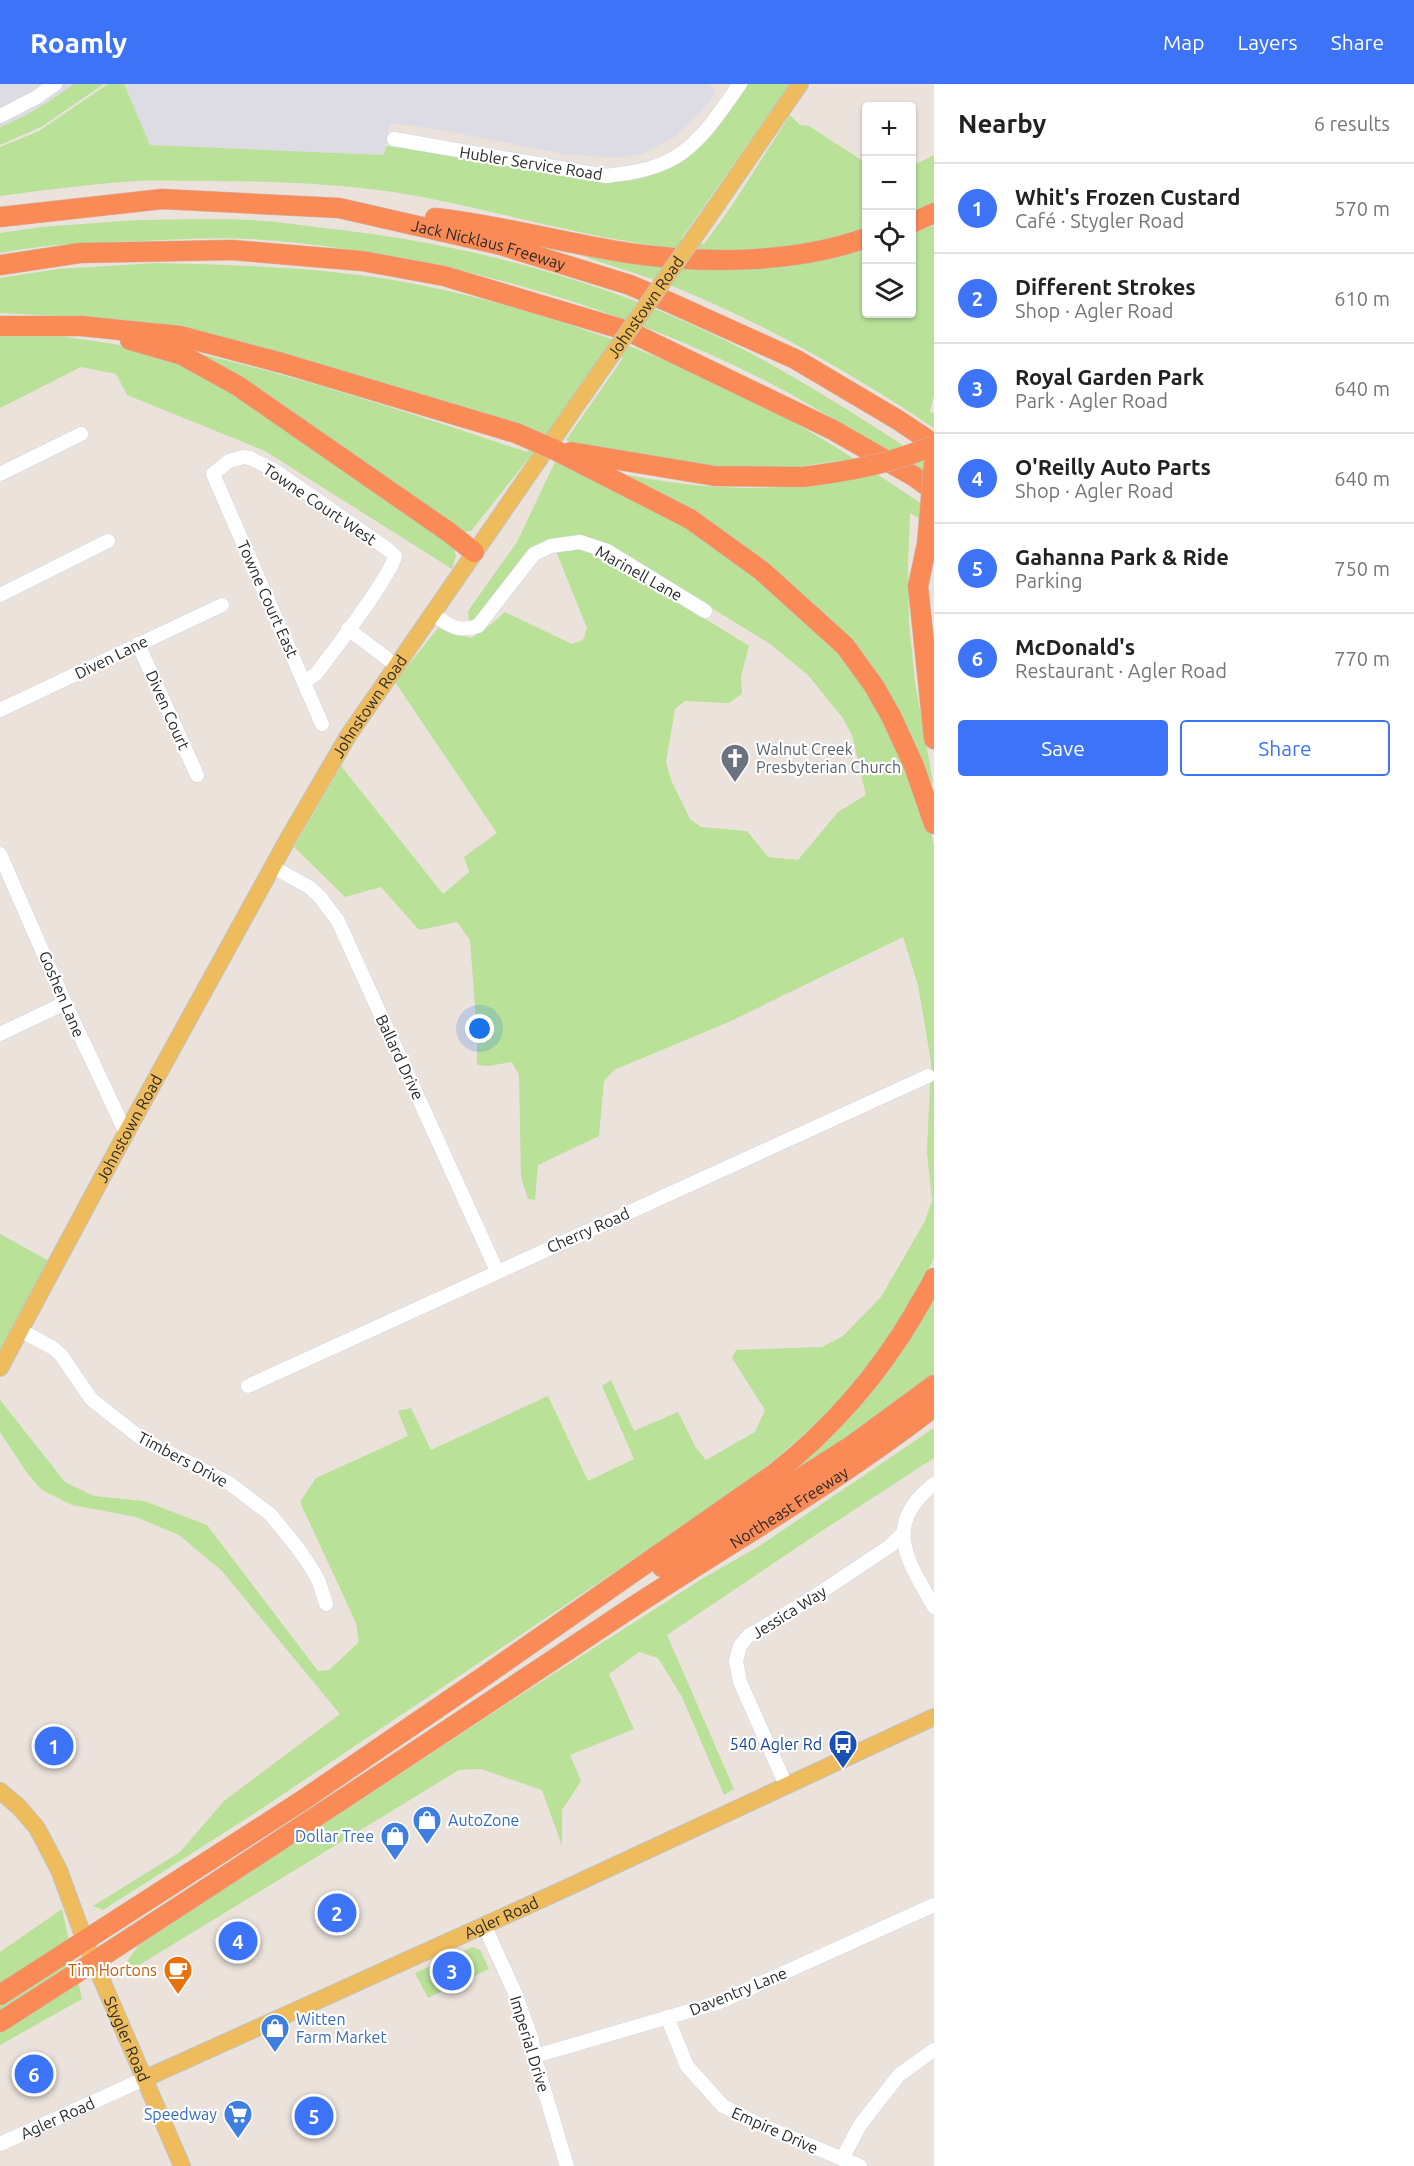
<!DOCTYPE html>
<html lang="en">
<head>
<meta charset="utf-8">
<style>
	:root { --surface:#fff; --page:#f6f6f6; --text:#222; --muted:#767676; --line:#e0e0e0; --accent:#3d74f7 }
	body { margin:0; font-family:Ubuntu,sans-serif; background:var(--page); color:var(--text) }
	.controls { position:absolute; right:18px; top:18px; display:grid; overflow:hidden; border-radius:6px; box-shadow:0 2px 4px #0004 }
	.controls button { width:54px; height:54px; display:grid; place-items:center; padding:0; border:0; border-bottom:2px solid var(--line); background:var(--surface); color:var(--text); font:30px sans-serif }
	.you { position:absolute; left:480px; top:945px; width:21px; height:21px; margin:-15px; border:4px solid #fff; border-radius:50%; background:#1a73e8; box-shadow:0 0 0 9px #1a73e833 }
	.badge { display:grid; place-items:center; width:39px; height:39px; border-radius:50%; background:var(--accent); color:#fff; font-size:20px; font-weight:700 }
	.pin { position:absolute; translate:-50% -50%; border:3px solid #fff; box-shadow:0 2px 6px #0006 }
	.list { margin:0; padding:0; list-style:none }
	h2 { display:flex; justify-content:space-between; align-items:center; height:78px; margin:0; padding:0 24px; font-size:26px }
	h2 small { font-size:20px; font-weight:400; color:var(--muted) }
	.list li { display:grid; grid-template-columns:39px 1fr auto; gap:18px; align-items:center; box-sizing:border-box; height:90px; padding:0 24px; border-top:2px solid var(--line) }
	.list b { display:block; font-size:22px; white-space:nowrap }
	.list p { margin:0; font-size:20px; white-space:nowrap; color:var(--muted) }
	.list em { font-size:20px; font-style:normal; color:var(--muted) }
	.actions { display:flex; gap:12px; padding:18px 24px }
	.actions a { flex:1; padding:14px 0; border:2px solid var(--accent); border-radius:6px; text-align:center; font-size:21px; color:var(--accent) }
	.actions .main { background:var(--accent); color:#fff }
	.icon { flex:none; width:33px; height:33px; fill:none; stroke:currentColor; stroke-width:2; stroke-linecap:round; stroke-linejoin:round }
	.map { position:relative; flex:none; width:934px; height:2082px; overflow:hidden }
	header { display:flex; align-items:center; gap:36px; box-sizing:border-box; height:84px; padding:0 30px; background:var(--accent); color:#fff }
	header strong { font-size:28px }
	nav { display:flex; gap:33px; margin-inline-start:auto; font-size:21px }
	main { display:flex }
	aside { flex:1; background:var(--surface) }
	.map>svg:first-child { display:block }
	.industrial { fill:#dddce4 }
	.green { fill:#b9e198 }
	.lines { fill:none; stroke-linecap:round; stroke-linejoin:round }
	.minor-casing { stroke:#d0d6e2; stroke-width:15 }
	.major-casing { stroke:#c3c3c3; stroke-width:18 }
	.highway-casing { stroke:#c3c3c3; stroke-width:21 }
	.minor { stroke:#fff; stroke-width:14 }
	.major { stroke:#eebc5d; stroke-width:16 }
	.highway { stroke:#fb8b56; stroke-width:20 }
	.major-bridge-casing { stroke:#c3c3c3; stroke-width:18; stroke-linecap:butt }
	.highway-bridge-casing { stroke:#c3c3c3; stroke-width:21; stroke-linecap:butt }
	.major-bridge { stroke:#eebc5d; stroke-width:16 }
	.highway-bridge { stroke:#fb8b56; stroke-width:20 }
	.labels { text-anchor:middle; stroke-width:4.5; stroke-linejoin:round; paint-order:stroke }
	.street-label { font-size:16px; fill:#292929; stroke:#fff }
	.worship-label { font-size:16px; fill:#5b616d; stroke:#fff; text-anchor:start }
	.transit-label { font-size:16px; fill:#164399; stroke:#fff; text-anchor:end }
	.shop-label { font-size:16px; fill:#366cbe; stroke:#fff; text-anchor:start }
	.food-label { font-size:16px; fill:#c56008; stroke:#fff; text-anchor:end }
</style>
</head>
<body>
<header>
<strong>Roamly</strong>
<nav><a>Map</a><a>Layers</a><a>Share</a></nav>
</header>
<main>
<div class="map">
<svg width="934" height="2082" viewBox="0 0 934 2082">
	<rect width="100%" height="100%" fill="#ebe2db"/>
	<!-- industrial -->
	<path class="industrial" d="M0,0h74l-31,22 -23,13 -20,8z
		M124,0h584l9,7 -18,23 -23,22 -33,18 -25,4 -55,-4 -121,-24 -52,-7 -6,32 -234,-10z"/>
	<!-- green -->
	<path class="green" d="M74,0h30l-63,43 -41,18v-18c28,-11 50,-26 74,-43z
		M108,0h16l26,61 234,10 2,-9c47,6 94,15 141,23 28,5 57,12 86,13 22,0 46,-8 65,-20 32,-18 50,-49 70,-78h42l-109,155 23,5 27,-37 59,-92 10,10 9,1 57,37v66c-35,9 -70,19 -106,21 -126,8 -244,-39 -367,-58 -62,-9 -127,-11 -190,-11 -22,0 -45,-1 -68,0 -45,3 -90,9 -135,15v-49l39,-16z
		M934,71v49l-22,10v-48z
		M137,136c38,0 76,-2 114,0 24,1 48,5 72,8 133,14 267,48 389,106 78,37 150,84 222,132v19c-55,-37 -109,-74 -168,-104 -154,-79 -342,-131 -514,-142 -36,-2 -73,0 -109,2 -48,1 -96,3 -143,12v-20l41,-6z
		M934,141v170l-4,16 4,3v14c-83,-55 -170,-105 -262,-142 -30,-11 -61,-20 -92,-31l2,-5 252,7 32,-7v64h46v-80z
		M158,179c78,2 157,4 235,17 142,25 282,76 407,146 46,26 90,57 134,86v15l-24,-14 -2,49 1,61 6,59 18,101 -6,1 -75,-134 -225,-172 1,-3c57,11 113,16 170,11 19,-2 39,-8 58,-12l-19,-13 -53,8 -54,1 -123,-17 -41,-13 57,-82 -17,-9 -74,105 -61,77 -11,1 -264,-179c113,26 221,63 331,99l13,-18 -443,-116 -97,-5v-35l58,-9z
		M31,248l83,12 40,8 41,19 43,22 216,155 2,8 -4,13 -187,-118 -138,-56 -11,-21 -35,-7 -81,41v-75z
		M555,378l51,20 64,33 105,75 71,70 33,46 50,116 5,24v412c-46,106 -120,175 -212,242l-470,315 -149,95 -10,-4 87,-54 44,-51 116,-87 -119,-144 -42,-35 -43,-18 -64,-12 -30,-15 -15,-17 -27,-41v-32l65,82 29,14 50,5 63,24 111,146 11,-1 30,-28 -3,-19 -56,-121 16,-24 92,-42 -10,-25 13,-3 20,42 117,-54 40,85 46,-22 -32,-73 9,-6 23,51 44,-19 18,36 10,12 49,-28 10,-22 -33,-52 4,-8 86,-3 21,-11 38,-39 44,-76 7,-21 -5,-48 4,-90 -13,-77 -15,-48 -172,84 -117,49 -10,11 -5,55 -61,29 -3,35 -7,-1 -7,-22 -2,-102 -7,-13 -24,4 -11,-1v-32l-7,-93 -13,-18 -38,8 -38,-43 -36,10 -51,-50 47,-81 102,128 26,-22 -5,-15 33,-24 -102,-151 43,-54 33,10 13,-8 21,-18 67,32 11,-4 4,-12 -31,-77 27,-3 16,5 150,93 -8,30 1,18 -13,9 -44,-2 -10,8 -9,53 5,18 19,39 11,8 46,4 21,26 30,3 40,-48 28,-17 -14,-60 -10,-18 -34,-42 -38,-31 -154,-95 -31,-12h-23l-24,7 -12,10 -47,63 -10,5 -1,-11 49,-69z
		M0,1150l51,28 -51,90z
		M934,1212v81l-183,128z
		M934,1344v30l-120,78 -147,99 67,154 -10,6 -42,-98 -24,-39 -19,-6 -30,22 25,55 -64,26 11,26 -19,29v36l-20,-56 -61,-21 -22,1 -338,206 7,-16 11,-15 369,-242 197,-126 53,-30z
		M62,1825l20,90 -82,46v-93z
		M473,1863l7,3 9,19 -61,29 -13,-25z"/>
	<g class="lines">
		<!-- minor casing -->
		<g class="minor-casing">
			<g id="minor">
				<path d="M0,32l37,-19 18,-13"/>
				<path d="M394,55l212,37c21,-3 41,-5 60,-14 32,-14 54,-50 74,-78"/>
				<path d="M0,390l81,-40"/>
				<path d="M0,511l108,-54"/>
				<path d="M432,530c18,11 25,19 46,12l56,-72 17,-8 29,-4 27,9 98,60"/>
				<path d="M348,545l49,37"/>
				<path d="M138,560l59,131"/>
				<path d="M304,598c4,-3 8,-5 12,-8 14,-18 76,-100 79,-118l-9,-8 -112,-78 -24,-12 -6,-1 -15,4 -16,13 109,250"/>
				<path d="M0,626l222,-105"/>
				<path d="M0,770l65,149 61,130"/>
				<path d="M273,783l36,20 11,10 18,24 159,350"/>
				<path d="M0,950l65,-31"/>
				<path d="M20,1246l33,18 8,7 30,44 51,40 87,44 41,31 27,33 15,22 7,13 7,22"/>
				<path d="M248,1302l680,-310"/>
				<path d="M934,1400c-53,41 -26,77 0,123"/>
				<path d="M786,1701l-46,-103 -4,-21 4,-15 8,-10 61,-36 81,-54 12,-12"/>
				<path d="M484,1841l31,68 17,47 3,19 32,107"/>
				<path d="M667,1933l20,49 36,40 35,18 102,42"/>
				<path d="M535,1972l182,-53 217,-98"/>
				<path id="s1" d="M0,2060l144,-65"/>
				<path d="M842,2075l18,-34 39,-50 35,-25"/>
			</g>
		</g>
		<!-- major casing -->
		<g class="major-casing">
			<g id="major">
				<path d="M714,125l86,-125"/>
				<path id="s2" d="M0,1284l126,-235 163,-296 59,-101 237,-343"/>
				<path id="s3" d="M0,1707l19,16 18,21 22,42 26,71 97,225"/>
				<path id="s4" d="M144,1995l416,-188 374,-174"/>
			</g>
		</g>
		<!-- highway casing -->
		<g class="highway-casing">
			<g id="highway">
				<path id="s5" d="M0,133l162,-18 177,9 162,37 129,40 21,9 144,65 103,61 36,24"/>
				<path d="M435,134c65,7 128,25 193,35 76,11 165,11 238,-15"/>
				<path d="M912,139l22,-10"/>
				<path d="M0,181l80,-12 152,-3 130,11 82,15 184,55 205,99 82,47 19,14"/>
				<path d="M0,242h81l99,10 102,27 234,70"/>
				<path d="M130,256l52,15 56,31 212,147 24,19"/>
				<path d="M553,365l137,70 72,52 83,75 29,40 17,30 23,50 20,58"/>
				<path d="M571,368l144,24 88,1"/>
				<path d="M927,460l-9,42 16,153"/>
				<path d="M662,1483l189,-121 83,-61"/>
				<path d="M0,1911l303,-195 183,-125 288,-201c56,-44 104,-99 140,-160 6,-12 15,-24 20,-36"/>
				<path id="s6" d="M0,1938c210,-134 418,-272 625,-410 103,-68 211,-129 309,-205"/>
			</g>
		</g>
		<!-- minor -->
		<use href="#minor" class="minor"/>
		<!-- major -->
		<use href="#major" class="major"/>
		<!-- highway -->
		<use href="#highway" class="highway"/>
		<!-- major-bridge casing -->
		<g class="major-bridge-casing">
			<g id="major-bridge">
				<path id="s7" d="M585,309l129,-184"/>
			</g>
		</g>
		<!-- highway-bridge casing -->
		<g class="highway-bridge-casing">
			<path id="highway-bridge" d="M516,349l37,16
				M803,393c46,-6 88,-13 131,-32
				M927,460l7,-81"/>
		</g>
		<!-- major-bridge -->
		<use href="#major-bridge" class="major-bridge"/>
		<!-- highway-bridge -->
		<use href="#highway-bridge" class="highway-bridge"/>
	</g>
	<!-- icons -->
	<defs>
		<g id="church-pin" transform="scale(1.5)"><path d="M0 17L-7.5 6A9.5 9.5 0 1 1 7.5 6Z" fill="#6b7280" stroke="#fff"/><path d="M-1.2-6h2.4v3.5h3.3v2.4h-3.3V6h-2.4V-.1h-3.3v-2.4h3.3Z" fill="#fff"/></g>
		<g id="bus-pin" transform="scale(1.5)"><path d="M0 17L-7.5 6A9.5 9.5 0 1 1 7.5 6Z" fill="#1a4fb4" stroke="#fff"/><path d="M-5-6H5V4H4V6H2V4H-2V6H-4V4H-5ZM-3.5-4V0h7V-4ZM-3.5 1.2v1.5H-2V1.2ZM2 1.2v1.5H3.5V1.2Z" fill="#fff"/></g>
		<g id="shop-pin" transform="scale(1.5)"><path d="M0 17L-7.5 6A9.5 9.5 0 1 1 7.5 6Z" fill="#3f7fe0" stroke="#fff"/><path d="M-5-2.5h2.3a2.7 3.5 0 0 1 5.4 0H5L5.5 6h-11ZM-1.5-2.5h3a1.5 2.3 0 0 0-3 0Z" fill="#fff"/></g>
		<g id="cafe-pin" transform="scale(1.5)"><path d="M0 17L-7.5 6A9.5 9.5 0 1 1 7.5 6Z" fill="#e8710a" stroke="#fff"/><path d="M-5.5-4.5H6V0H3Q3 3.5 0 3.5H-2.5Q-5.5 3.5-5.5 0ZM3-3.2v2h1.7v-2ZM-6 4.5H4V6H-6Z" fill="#fff"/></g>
		<g id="supermarket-pin" transform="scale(1.5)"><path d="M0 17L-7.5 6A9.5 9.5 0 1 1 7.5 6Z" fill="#3f7fe0" stroke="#fff"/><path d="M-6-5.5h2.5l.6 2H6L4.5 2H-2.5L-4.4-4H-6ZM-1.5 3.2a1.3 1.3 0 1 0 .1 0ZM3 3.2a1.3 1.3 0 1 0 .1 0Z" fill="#fff"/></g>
	</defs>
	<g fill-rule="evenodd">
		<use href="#church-pin" x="735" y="674"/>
		<use href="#bus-pin" x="843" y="1660"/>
		<use href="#shop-pin" x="427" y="1736"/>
		<use href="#shop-pin" x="395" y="1752"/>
		<use href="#cafe-pin" x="178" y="1886"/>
		<use href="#shop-pin" x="275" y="1944"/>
		<use href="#supermarket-pin" x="238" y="2030"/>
	</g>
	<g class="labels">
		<!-- street labels -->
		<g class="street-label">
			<text transform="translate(531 79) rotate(9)" y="6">Hubler Service Road</text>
			<text dy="6" stroke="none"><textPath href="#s5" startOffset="494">Jack Nicklaus Freeway</textPath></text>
			<text dy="6" stroke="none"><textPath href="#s7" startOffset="105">Johnstown Road</textPath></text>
			<text transform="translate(320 420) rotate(34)" y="6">Towne Court West</text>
			<text transform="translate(639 489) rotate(29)" y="6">Marinell Lane</text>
			<text transform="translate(268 515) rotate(66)" y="6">Towne Court East</text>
			<text transform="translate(111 573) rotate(-26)" y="6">Diven Lane</text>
			<text dy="6" stroke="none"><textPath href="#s2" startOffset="758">Johnstown Road</textPath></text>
			<text transform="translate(168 626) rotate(66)" y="6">Diven Court</text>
			<text transform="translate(62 910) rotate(67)" y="6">Goshen Lane</text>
			<text transform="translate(400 973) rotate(65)" y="6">Ballard Drive</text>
			<text dy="6" stroke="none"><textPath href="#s2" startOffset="272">Johnstown Road</textPath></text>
			<text transform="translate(588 1146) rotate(-24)" y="6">Cherry Road</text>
			<text transform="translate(183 1375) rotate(28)" y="6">Timbers Drive</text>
			<text dy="6" stroke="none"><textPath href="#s6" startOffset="942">Northeast Freeway</textPath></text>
			<text transform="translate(789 1528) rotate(-32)" y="6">Jessica Way</text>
			<text dy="6" stroke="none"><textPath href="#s4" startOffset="392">Agler Road</textPath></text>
			<text transform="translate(738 1907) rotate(-22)" y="6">Daventry Lane</text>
			<text dy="6" stroke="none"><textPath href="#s3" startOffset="282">Stygler Road</textPath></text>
			<text transform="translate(530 1960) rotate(73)" y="6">Imperial Drive</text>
			<text dy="6" stroke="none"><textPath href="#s1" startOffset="63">Agler Road</textPath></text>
			<text transform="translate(775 2046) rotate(24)" y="6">Empire Drive</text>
		</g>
		<!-- worship labels -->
		<g class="worship-label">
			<text x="756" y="671">Walnut Creek<tspan x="756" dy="18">Presbyterian Church</tspan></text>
		</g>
		<!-- transit labels -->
		<g class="transit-label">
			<text x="822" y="1666">540 Agler Rd</text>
		</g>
		<!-- shop labels -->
		<g class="shop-label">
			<text x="448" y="1742">AutoZone</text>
			<text x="374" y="1758" text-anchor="end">Dollar Tree</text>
			<text x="296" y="1941">Witten<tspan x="296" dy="18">Farm Market</tspan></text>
			<text x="217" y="2036" text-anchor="end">Speedway</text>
		</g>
		<!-- food labels -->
		<g class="food-label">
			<text x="157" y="1892">Tim Hortons</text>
		</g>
	</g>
</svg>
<div class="controls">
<button>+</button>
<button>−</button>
<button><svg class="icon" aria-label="locate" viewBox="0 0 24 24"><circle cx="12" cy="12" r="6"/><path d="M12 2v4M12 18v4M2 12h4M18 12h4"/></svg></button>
<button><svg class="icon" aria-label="layers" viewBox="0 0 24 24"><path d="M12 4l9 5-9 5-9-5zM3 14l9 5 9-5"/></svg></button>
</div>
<div class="you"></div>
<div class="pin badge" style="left:54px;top:1662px">1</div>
<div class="pin badge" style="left:337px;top:1829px">2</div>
<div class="pin badge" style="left:452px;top:1887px">3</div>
<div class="pin badge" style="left:238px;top:1857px">4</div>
<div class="pin badge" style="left:314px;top:2032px">5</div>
<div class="pin badge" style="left:34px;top:1990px">6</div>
</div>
<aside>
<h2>Nearby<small>6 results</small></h2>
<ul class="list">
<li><span class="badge">1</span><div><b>Whit's Frozen Custard</b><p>Café · Stygler Road</p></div><em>570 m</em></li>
<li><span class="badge">2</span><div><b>Different Strokes</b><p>Shop · Agler Road</p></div><em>610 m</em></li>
<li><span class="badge">3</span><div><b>Royal Garden Park</b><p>Park · Agler Road</p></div><em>640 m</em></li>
<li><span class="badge">4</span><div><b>O'Reilly Auto Parts</b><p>Shop · Agler Road</p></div><em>640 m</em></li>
<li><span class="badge">5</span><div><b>Gahanna Park &amp; Ride</b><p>Parking</p></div><em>750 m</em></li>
<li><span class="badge">6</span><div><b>McDonald's</b><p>Restaurant · Agler Road</p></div><em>770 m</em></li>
</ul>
<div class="actions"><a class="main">Save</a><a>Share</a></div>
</aside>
</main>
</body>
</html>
